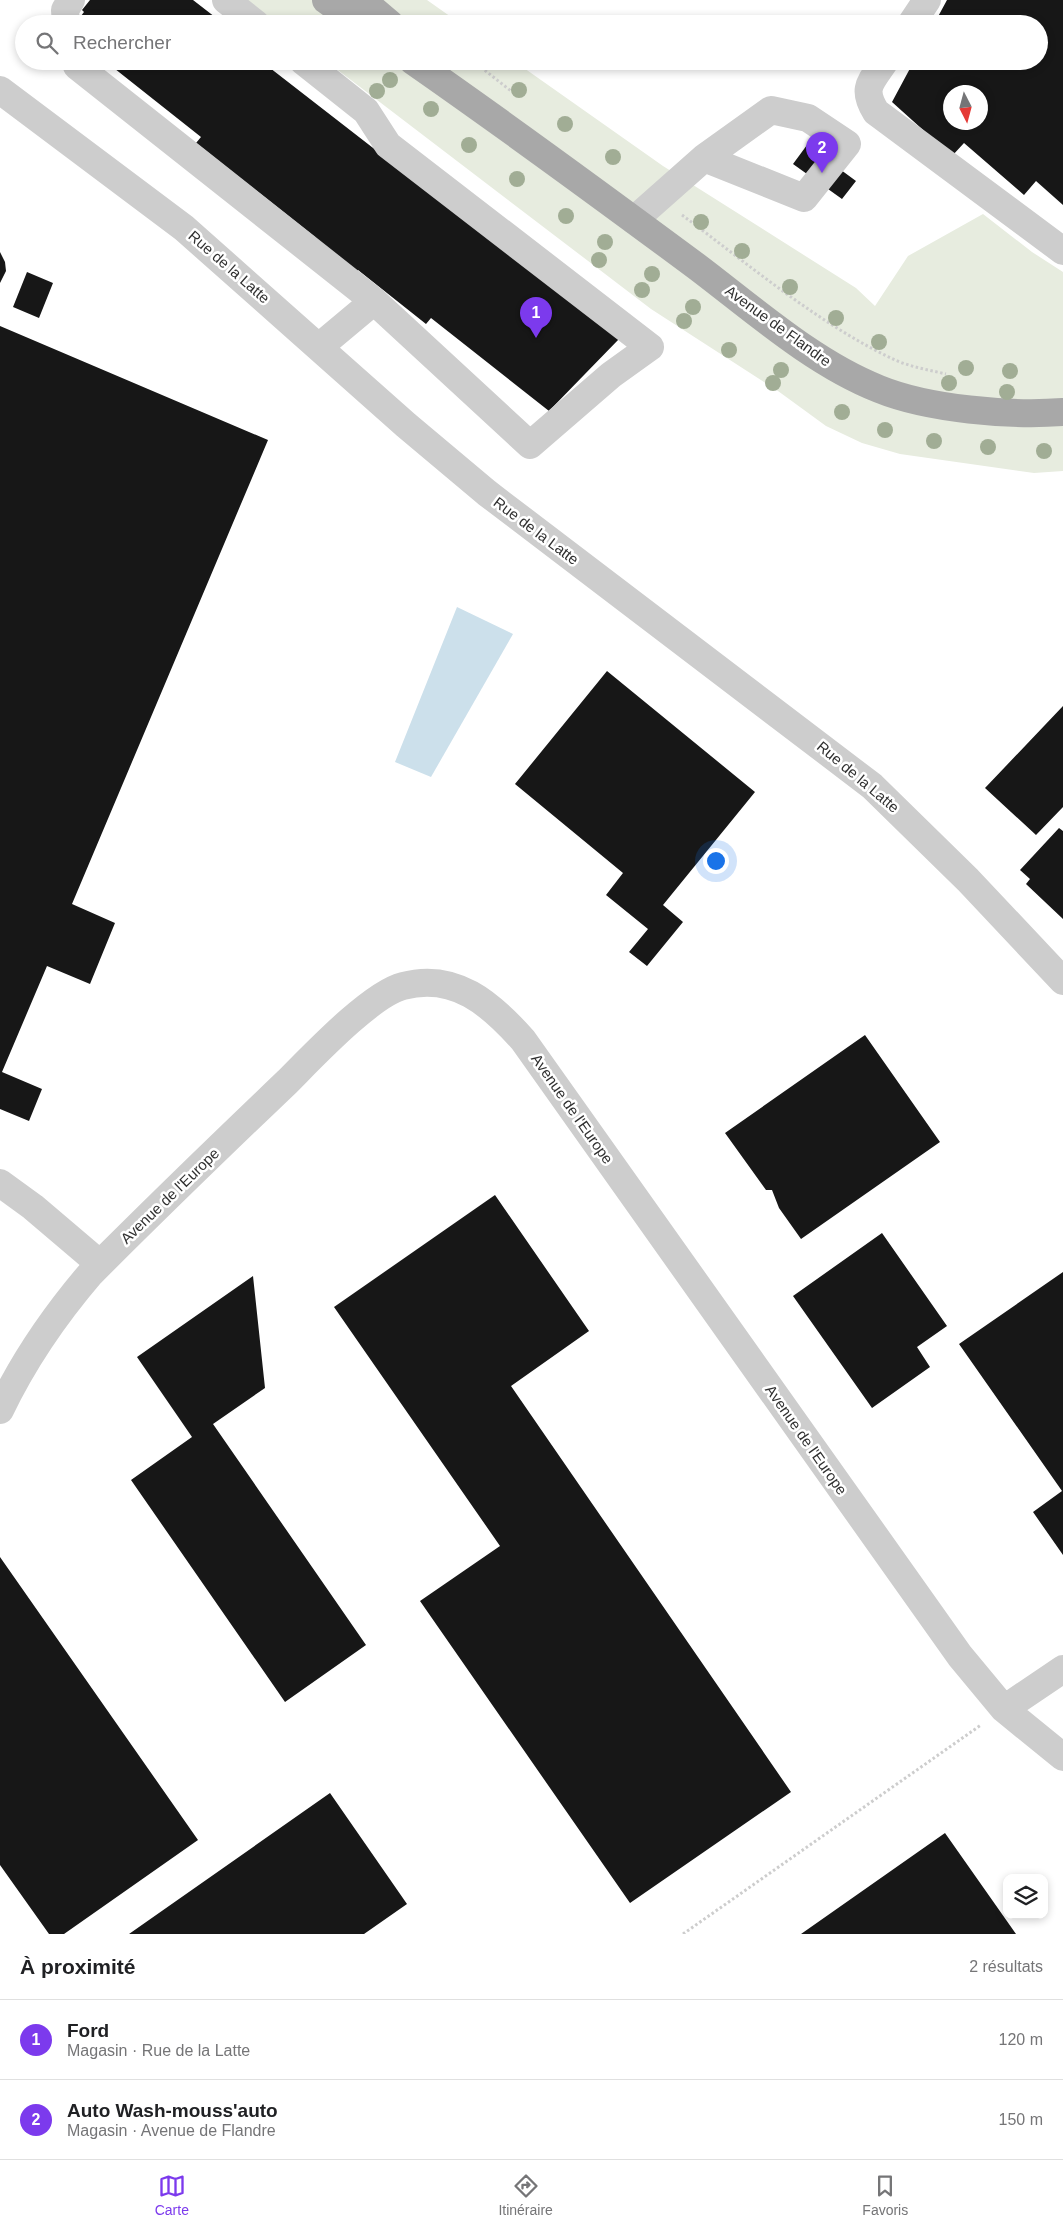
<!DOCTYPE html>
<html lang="fr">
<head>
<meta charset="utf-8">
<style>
	:root { --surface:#fff; --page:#f6f6f6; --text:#202124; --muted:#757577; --line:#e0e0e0; --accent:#7c3aed }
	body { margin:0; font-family:Helvetica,sans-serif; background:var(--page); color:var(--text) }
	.controls { position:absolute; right:15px; bottom:15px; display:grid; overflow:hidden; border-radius:10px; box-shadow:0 2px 8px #0003 }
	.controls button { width:45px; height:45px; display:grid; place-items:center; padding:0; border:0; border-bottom:1px solid var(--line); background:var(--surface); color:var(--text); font:25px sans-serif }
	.compass { position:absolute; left:943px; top:85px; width:45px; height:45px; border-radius:50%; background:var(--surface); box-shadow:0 2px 8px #0003; rotate:174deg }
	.you { position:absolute; left:715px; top:860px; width:18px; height:18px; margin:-12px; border:4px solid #fff; border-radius:50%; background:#1a73e8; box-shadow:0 0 0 8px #1a73e833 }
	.badge { display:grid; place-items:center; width:32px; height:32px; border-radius:50%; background:var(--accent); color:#fff; font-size:16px; font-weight:700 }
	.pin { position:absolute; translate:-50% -41px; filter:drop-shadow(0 1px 2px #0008) }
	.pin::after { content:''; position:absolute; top:26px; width:18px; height:15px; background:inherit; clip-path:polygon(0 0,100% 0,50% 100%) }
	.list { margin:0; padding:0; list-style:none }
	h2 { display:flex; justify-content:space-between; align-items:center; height:65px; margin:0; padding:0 20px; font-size:21px }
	h2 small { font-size:16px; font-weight:400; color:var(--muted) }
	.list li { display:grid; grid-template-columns:32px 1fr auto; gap:15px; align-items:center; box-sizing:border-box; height:80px; padding:0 20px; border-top:1px solid var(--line) }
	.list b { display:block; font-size:19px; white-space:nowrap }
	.list p { margin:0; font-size:16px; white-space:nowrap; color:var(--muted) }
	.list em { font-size:16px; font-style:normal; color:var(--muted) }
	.icon { flex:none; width:28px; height:28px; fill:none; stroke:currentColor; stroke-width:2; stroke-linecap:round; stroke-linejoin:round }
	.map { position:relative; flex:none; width:1063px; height:1934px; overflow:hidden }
	.search { position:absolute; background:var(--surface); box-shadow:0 2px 8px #0003; left:15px; right:15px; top:15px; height:55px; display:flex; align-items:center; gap:12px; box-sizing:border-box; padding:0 18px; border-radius:28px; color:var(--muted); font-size:19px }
	.sheet { height:225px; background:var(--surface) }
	nav { display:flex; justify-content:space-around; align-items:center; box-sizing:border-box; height:70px; border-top:1px solid var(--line); background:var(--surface); font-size:14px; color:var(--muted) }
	nav a { display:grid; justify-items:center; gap:2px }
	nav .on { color:var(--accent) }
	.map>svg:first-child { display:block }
	.green { fill:#e7ecdf }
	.water { fill:#cce0eb }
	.building { fill:#171717; fill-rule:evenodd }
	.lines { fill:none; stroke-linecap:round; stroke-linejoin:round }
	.path { stroke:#cdcdcd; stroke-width:3; stroke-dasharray:2.5 2.5; stroke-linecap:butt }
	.minor { stroke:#cdcdcd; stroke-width:28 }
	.major { stroke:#a8a8a8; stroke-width:28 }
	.tree { fill:#a1ad95 }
	.labels { text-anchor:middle; stroke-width:5; stroke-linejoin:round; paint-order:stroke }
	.street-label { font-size:15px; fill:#303030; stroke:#fff }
</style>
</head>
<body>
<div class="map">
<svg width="1063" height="1934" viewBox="0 0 1063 1934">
	<rect width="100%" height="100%" fill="#fff"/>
	<!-- green -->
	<path class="green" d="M243,0h184l34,24h-186z
		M326,61h188l149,105 193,122 19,18 33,-50 75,-42 49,38 31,20v199l-29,2 -134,-19 -38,-11 -36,-17 -48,-35 -127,-82z"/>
	<!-- water -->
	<path class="water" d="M457,607l56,27 -82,143 -36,-15z"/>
	<!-- building -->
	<path class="building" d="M90,0h103l31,24h-143v-8l3,-4 -2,-2z
		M947,0h116v205l-27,-24 -12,14 -60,-52 -12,13 -60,-54 22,-41h125v-37h-105zM950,92h30v30h-29z
		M105,61h156l358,278 -70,72 -118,-93 -5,6 -68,-54 -3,4 -43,-34 3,-3 -119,-94 5,-6z
		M807,145l49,36 -14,18 -49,-35z
		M0,252l5,10 1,9 -6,12z
		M27,272l26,11 -14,35 -26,-11z
		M0,326l268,114 -196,464 43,19 -25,61 -43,-18 -45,106 40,17 -13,32 -29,-12z
		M607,671l148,121 -92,113 20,17 -36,44 -18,-14 19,-23 -42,-34 17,-22 -108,-89z
		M1063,706v101l-27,28 -51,-47z
		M1059,828l4,3v88l-37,-35 4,-5 -10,-9z
		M865,1035l75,107 -139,97 -22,-31 -7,-18h-6l-41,-57z
		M495,1195l94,136 -78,55 280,406 -161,111 -210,-302 80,-55 -166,-239z
		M882,1233l65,93 -30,21 13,20 -58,41 -79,-112z
		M1063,1272v283l-30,-43 29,-21 -103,-147z
		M253,1276l12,112 -52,36 153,221 -81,57 -154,-222 61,-43 -55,-80z
		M0,1557l198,283 -134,94h-15l-49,-69z
		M330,1793l77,111 -43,30h-235z
		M945,1833l71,101h-215z"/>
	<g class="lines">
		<!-- path -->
		<path class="path" d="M418,18l8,6
			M473,61l38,30
			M682,215c66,49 138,110 213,145 16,7 34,10 51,14
			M683,1934l298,-209"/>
		<!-- minor -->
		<path class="minor" d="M226,0l30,24
			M66,24l-1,-14 6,-10
			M911,24l16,-24
			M75,61l2,5 297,235 156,144 81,-70 39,-28 -262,-202 -22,-34 -63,-50
			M885,61c-14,21 -24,27 -9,51l187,139
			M0,90l184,138 222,197 81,68 385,293 96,94 95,101
			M634,220l70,-62 67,-48 37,8 39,26 -43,54 -100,-40
			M319,347l55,-46
			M0,1183l33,24 67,57
			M0,1410c24,-50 55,-95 91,-137 64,-64 130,-128 196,-191 25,-25 84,-88 116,-96 52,-14 88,18 120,54l437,616 44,53 59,48
			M1004,1709l59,-40"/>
		<!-- major -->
		<path class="major" d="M326,0l33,24
			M362,0l28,24
			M413,61c96,67 190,136 283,205 57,43 117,97 183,123 49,20 131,27 184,23"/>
	</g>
	<!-- trees -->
	<g class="tree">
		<circle cx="390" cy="80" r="8"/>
		<circle cx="519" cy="90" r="8"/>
		<circle cx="377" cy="91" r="8"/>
		<circle cx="431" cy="109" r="8"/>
		<circle cx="565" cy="124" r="8"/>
		<circle cx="469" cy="145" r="8"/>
		<circle cx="613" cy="157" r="8"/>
		<circle cx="517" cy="179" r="8"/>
		<circle cx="566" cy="216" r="8"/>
		<circle cx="701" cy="222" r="8"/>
		<circle cx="605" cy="242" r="8"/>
		<circle cx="742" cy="251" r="8"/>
		<circle cx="599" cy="260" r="8"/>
		<circle cx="652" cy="274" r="8"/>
		<circle cx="790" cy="287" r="8"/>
		<circle cx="642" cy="290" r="8"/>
		<circle cx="693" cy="307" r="8"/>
		<circle cx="836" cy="318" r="8"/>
		<circle cx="684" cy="321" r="8"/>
		<circle cx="879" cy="342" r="8"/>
		<circle cx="729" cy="350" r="8"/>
		<circle cx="966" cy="368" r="8"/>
		<circle cx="781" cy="370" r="8"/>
		<circle cx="1010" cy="371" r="8"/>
		<circle cx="773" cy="383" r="8"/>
		<circle cx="949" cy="383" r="8"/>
		<circle cx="1007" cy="392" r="8"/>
		<circle cx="842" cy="412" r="8"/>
		<circle cx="885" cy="430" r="8"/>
		<circle cx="934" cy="441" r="8"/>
		<circle cx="988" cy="447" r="8"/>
		<circle cx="1044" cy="451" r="8"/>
	</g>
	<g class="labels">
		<!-- street labels -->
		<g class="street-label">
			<text transform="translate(229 267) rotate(41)" y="5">Rue de la Latte</text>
			<text transform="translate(778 326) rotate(36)" y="5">Avenue de Flandre</text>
			<text transform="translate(536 531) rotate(37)" y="5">Rue de la Latte</text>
			<text transform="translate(858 777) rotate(40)" y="5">Rue de la Latte</text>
			<text transform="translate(572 1109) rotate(55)" y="5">Avenue de l'Europe</text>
			<text transform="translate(170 1196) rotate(-44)" y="5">Avenue de l'Europe</text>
			<text transform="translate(806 1440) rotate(55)" y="5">Avenue de l'Europe</text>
		</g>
	</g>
</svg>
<div class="controls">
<button><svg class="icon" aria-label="layers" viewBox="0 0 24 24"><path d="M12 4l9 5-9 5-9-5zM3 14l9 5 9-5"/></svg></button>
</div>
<svg class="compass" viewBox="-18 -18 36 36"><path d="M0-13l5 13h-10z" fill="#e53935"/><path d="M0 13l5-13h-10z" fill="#757577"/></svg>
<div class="you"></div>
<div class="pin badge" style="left:536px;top:338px">1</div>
<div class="pin badge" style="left:822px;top:173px">2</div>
<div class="search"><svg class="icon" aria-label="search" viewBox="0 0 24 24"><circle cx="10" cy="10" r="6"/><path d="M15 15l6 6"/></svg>Rechercher</div>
</div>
<section class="sheet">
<h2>À proximité<small>2 résultats</small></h2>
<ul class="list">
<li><span class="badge">1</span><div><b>Ford</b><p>Magasin · Rue de la Latte</p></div><em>120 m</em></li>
<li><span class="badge">2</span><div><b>Auto Wash-mouss'auto</b><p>Magasin · Avenue de Flandre</p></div><em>150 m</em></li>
</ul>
</section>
<nav>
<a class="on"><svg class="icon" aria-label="map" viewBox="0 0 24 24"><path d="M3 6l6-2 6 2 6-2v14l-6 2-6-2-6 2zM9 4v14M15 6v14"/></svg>Carte</a>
<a><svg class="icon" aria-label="directions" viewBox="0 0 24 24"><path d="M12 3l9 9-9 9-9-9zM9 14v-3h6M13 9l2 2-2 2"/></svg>Itinéraire</a>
<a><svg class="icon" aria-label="saved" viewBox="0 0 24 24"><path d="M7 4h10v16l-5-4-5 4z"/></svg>Favoris</a>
</nav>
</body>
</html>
